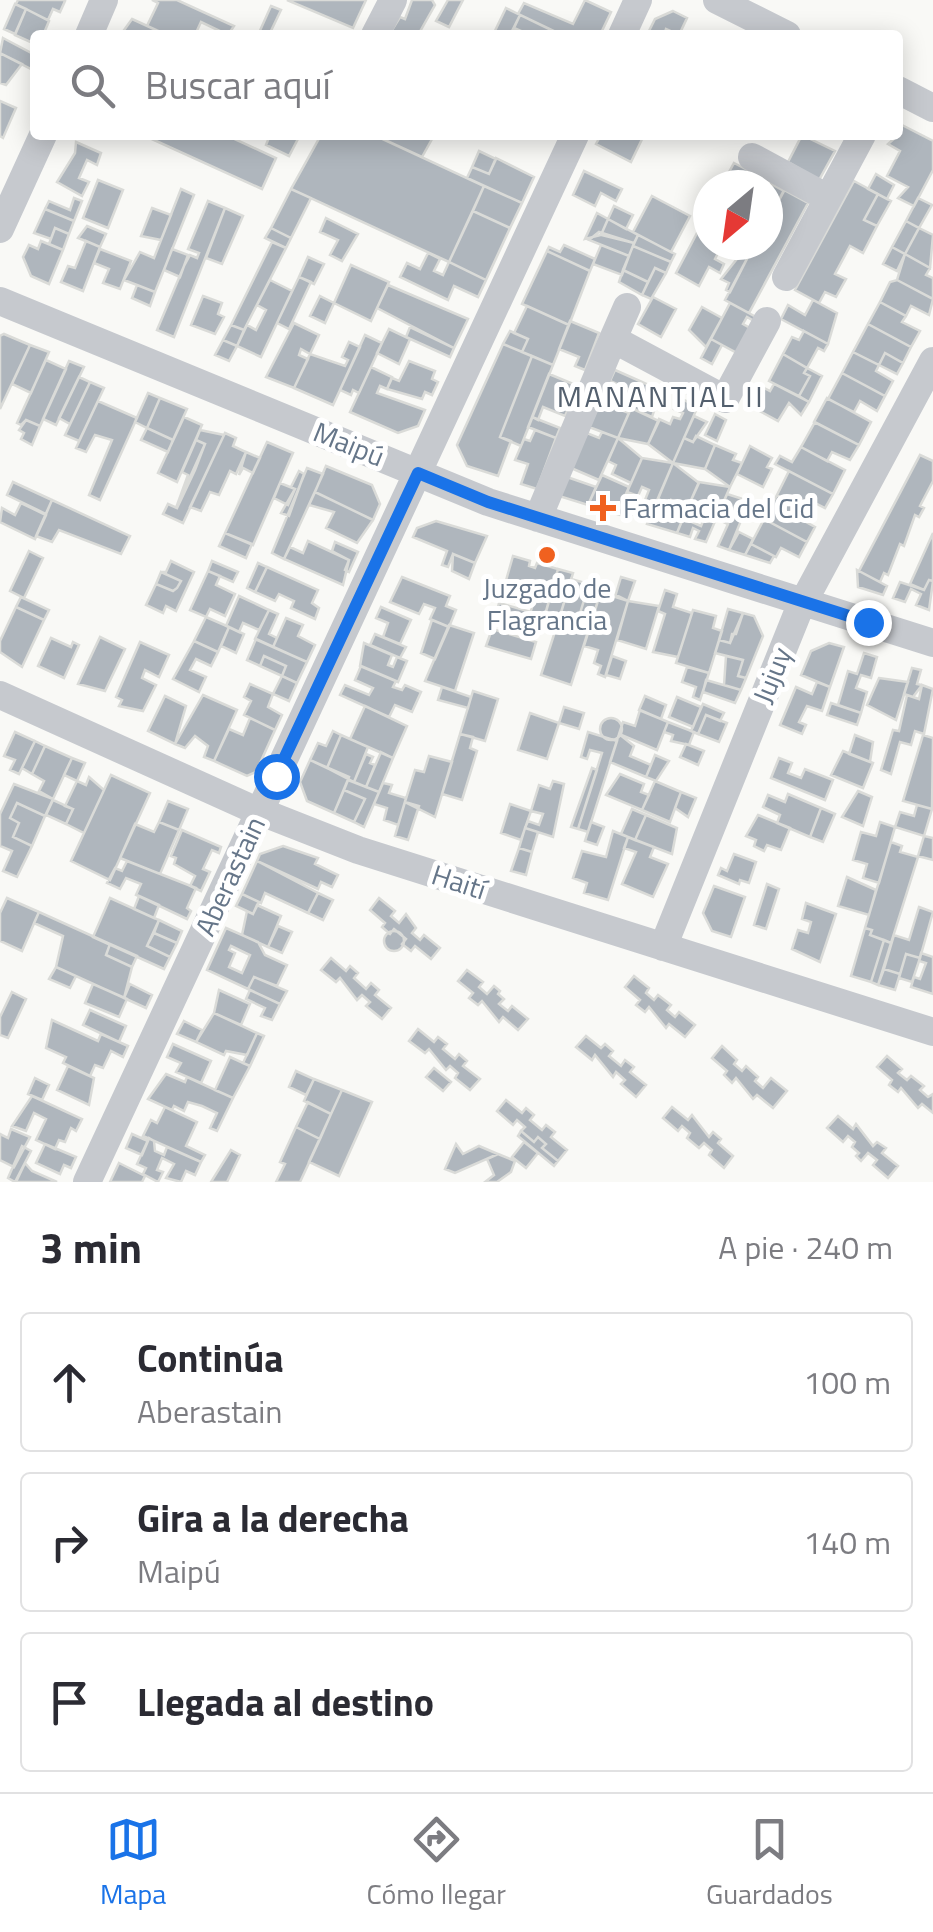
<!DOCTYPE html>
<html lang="es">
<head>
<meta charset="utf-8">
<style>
	:root { --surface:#fff; --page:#f7f7f7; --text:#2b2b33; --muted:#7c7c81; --line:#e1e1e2; --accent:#1a73e8 }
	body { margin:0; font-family:"Titillium Web",sans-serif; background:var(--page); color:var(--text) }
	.compass { position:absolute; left:693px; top:170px; width:90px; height:90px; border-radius:50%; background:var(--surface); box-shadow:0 5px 25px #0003; rotate:209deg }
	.stop { position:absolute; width:30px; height:30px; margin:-22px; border:8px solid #1a73e8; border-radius:50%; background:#fff }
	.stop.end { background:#1a73e8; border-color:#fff; box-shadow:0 2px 10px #0008 }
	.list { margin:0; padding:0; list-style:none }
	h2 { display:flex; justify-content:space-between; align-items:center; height:130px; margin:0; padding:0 40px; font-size:42px }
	h2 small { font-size:32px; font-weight:400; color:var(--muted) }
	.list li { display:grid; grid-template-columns:65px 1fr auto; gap:30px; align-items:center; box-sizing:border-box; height:140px; margin:0 20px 20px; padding:0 20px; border:2px solid var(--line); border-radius:10px }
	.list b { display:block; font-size:38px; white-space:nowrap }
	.list p { margin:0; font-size:32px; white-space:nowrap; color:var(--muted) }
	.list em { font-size:32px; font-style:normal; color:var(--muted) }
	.icon { flex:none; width:55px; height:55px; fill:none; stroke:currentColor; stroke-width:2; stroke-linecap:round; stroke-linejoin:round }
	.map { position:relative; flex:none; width:933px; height:1182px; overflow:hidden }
	.search { position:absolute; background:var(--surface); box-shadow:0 5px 25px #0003; left:30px; right:30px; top:30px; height:110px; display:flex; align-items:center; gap:25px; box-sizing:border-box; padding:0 35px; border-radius:10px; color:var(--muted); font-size:38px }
	.sheet { height:610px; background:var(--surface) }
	nav { display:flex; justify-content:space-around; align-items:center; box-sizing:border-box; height:140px; border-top:2px solid var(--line); background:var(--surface); font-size:28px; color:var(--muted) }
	nav a { display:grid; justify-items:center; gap:5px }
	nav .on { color:var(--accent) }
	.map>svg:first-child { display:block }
	.building { fill:#afb6bd; stroke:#dadbd8; stroke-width:2.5; fill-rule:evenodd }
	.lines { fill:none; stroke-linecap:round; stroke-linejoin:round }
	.minor { stroke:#c6c9ce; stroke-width:28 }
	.route { stroke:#1a73e8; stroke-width:12 }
	.poi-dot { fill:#f0611f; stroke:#fff; stroke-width:4 }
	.labels { text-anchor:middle; stroke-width:10; stroke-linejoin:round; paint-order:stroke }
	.street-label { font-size:28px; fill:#667689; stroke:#fff }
	.poi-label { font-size:28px; fill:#667689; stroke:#fff; text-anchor:start }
	.neighbourhood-label { font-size:30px; letter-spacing:2.5px; fill:#54606e; stroke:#fff }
</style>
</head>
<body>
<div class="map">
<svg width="933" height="1182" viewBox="0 0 933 1182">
	<rect width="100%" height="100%" fill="#f9f9f6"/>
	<!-- building -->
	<path class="building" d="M18,0h45l2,1 -5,11 -7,-3 -5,11 -32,-16z
		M152,0h25l57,26 -6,9 -27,-13 -6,13h-28l-20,-9 11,-23z
		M287,0h79l-13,28z
		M412,0h20l3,5 -17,30h-29l11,-18 5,2z
		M448,0h15l-14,27 -13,-6z
		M585,0l26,12 -11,23h-38l-44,-21 6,-11 49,21z
		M15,4l11,5 -11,25 -11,-5z
		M271,6l10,4 -12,25h-11z
		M506,8l14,7 -10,20h-17z
		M26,9l23,12 -5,12 3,2h-12v9l-20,-9z
		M673,11l14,7 -8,17 -13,-6 -2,6h-17l8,-16z
		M520,15l39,19v1h-29l-16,-7z
		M132,19l24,11 -2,5 -32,-2z
		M3,38l32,17 -2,15 -33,-17z
		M0,53l22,11 -16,21 -6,-2z
		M0,101l16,7 -13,30 -3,-2z
		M900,124l33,17v29l-19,36 -16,-8 10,-11 -21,-11 13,-25 -12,-7 10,-9z
		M143,135h83l50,23 -14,31z
		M270,135h30l-11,21 -23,-11z
		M321,135h53l110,51 -35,76 -158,-73z
		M374,135h50l8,4 -10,18z
		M601,135h43l-13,27 -35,-18z
		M802,135l33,16 -16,29 -31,-18z
		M76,142l25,11 -4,12 -10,-5 -8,18 10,4 -7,14 -25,-14 18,-29z
		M479,151l17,8 -7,15 -17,-7z
		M496,158l38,19 -12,26 -55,-25 5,-11 17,7z
		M734,163l25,13 -5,9h-32z
		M584,171l38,18 -6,12 -15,-8 -6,13 -22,-11z
		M876,174l18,11 -7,14 -19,-10z
		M98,180l25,10 -15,38 -25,-10z
		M854,181l24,13 -14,26 13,6 -14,27 -13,-7 -15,28 11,5 -10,18 -11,-5 -6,11 -24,-13z
		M771,184l13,7 -14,26 -2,-28z
		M484,186l38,17 -12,25 -37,-17z
		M181,189l13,6 -39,97 -31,-12 16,-28 14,6z
		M291,189l20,9 -20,40 -20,-10z
		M784,190l24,13 -59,110 -24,-13 25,-47 -6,-3 3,-5h21v-24z
		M878,194l13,7 -14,25 -13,-6z
		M652,196l38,20 -19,36 -38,-20z
		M74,198l8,3 -8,20 -29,-12 4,-8 21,9z
		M918,198l14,7 -13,23 -13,-7z
		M208,201l17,7 -51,129 -17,-7 27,-64 6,-11 7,3 2,-5 -11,-4z
		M614,206l19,9 -7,14 -18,-10z
		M152,208l19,7 -10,25 -20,-4z
		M225,208l18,8 -21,48 -16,-6z
		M45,209l29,12 -5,13 -14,-6 -4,11 -17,-6z
		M473,211l37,17 -24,52 -37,-18z
		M708,212v33h14l-7,14 9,5 -4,9 -11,-6 -10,19 -23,-13z
		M597,213l11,6 -7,16 -16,4z
		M326,218l32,16 -16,27 -12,-6 8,-15 -18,-8z
		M608,219l30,16 -4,8 -33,-8z
		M906,221l13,7 -14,26 -13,-7z
		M87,226l19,8 -6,13 -22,-9z
		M55,228l14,6 -6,16 -14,-6z
		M271,228l20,10 -5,10 -21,-10z
		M919,228l14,7 -3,33 -25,-14z
		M599,232l35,11 -5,13 -40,-16z
		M638,235l37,19 -4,8 -38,-16z
		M41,241l22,9 -14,34 -18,-8 -8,-19 6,-12 9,4z
		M86,241l14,6 -17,44 -22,-9 7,-16 7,2z
		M272,242l14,6 -42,82 -13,-5z
		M564,245l31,14 -5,12 -43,-20 2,-4 11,5z
		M601,245l28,11 -7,19 -29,-11z
		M633,246l38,16 -5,11 -11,-5 -7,14 -25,-12z
		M892,247l13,7 -8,17 -14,-7z
		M100,249l31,12 -11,28 -17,-6 6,-14 -15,-6z
		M172,249l16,6 -8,22 -16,-7z
		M744,250l6,3 -20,39 -4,-2 3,-7 -8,-4z
		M547,251l43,20 -21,54 -47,-21z
		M428,253l12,6 -6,12 9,4 6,-13 37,18 -8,17 -24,-11 -6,14 -48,-23 7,-14 13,6z
		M905,254l25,14 -4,7 7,3v21l-36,-19z
		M308,257l16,7 -10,20 -15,-7z
		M351,265l38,17 -18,39 -37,-18z
		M655,268l11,5 -15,26 -9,-4z
		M623,270l25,12 -6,13 -23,-13z
		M299,277l12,5 -22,47 -12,-6z
		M270,280l22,11 -31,66 -24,-11 10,-21 9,5 10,-20 -9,-5z
		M897,280l36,19 -4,16 -18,-9 -5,10 -26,-14 10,-20z
		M137,285l18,7 -5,14 -18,-8z
		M388,285l80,34 -14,29 -77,-40z
		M203,296l19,7 -4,11 6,3 -9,17 -24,-9z
		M320,296l14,7 -9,20 -15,-7z
		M653,297l23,12 -15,28 -23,-13z
		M813,300l24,13 -9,31 -47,-25 7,-14 17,10z
		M880,302l26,14 -4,6 18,9 -9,16 -43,-23z
		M730,303l26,14 -2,4 -7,-4 -4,7 7,4 -13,25 -26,-14z
		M527,306l42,19 -16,40 -31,-13 6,-13 -14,-6z
		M702,307l20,11 -16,29 -17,-17z
		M570,321l29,12 -14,37 -10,-4 4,-9 -20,-8z
		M294,323l25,12 -9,19 -9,-5 -2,6 9,4 -14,29 -28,-11z
		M868,324l43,23 -8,16 -18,-10 -6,12 -26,-13z
		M231,325l13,5 -7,16 -14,-6z
		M410,327l44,21 -4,9 -44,-20z
		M389,329l21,10 -11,25 -22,-11z
		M510,331l18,8 -6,13 -19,-8z
		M804,331l24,13 -4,7 -6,-3 -11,20 -24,-14 9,-17 7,3z
		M4,334l26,11 -30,64v-73z
		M365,335l17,8 -23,50 -6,-3 -2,5 -11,-5z
		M711,339l11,6 -10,19 -11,-6z
		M223,340l14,6 -8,15 -14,-6z
		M349,342l11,5 -27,58 -39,-17 16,-34 35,12 3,-6 -6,-3z
		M503,344l29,12 -32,81 11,4 -13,35 -31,-10 -10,-21z
		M30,345l19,7 -18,41 -19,-9z
		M853,352l26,13 -3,6 17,10 -8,15 -43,-23z
		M885,353l18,10 -6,11 -18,-9z
		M783,354l24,14 -3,5 6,3 -11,20 -30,-15z
		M532,356l21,9 -32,81 -21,-9z
		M46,360l20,9 -26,57 -14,-6 -5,5 -4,-2z
		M69,361l15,6 -28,58 -13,-6z
		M409,361l26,10 -3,8 6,3 -6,13 -7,-3 -3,7 -35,-10 5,-11 7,3z
		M371,367l21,10 -5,12 -7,-3 -3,7 48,17 -7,16 -20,7 -48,-21z
		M807,368l15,8 -13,26 -10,-6 11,-20 -6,-3z
		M615,370l27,12 -5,11 -27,-12z
		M842,373l43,23 -8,15 -17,-10 -6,11 -26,-13z
		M549,374l29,12 -13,30 -22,-9 -5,13 -6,-3z
		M79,377l11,5 -20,42 -11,-6z
		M610,381l20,9 -9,20 8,3 -11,25 -29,-11z
		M90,382l14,6 -25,53 -14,-6z
		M642,382l13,6 -9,19 8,4 -2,6 -21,-9z
		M774,384l35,18 -8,13 -12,-12 -11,18 -24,-13 10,-20 6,3z
		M148,393l12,5 -13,30 -12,-6z
		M160,398l27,11 -14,31 -26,-12z
		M679,398l19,8 -25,57 -25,-19 11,-25 11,5 3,-7 7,2 3,-6 -9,-4z
		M827,398l44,24 -12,23 -45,-23z
		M98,401l39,17 -37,82 -11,-5 23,-55 -17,-5 -9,17 -10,-4z
		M631,408l28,13 -11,23 -30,-6z
		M715,414l11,6 -9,21 -12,-6z
		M694,416l13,6 -14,20 -9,-4z
		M184,417l18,8 -25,57 -19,-9z
		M532,417l28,11 -4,10 -28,-11z
		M26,420l14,6 -8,19 -11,-6 3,-6 -5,-3z
		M815,422l44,23 -9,15 -18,-8 -5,9 -26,-14z
		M147,428l26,12 -5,12 -27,-12z
		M200,430l24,5 -41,88 -20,-9 5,-10 9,4 18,-38 10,-26 -9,-4z
		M535,430l21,8 -19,51 -16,-5 7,-20 -13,-4 9,-21 6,2z
		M602,432l16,6 -19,42 -28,-12 16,-35 12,5z
		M225,433l11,5 -3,8 13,6 -10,22 -6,-3 -11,24 -9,-3 -9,19 -11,-4z
		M696,436l19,9 -10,24 -32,-6 11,-25 9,4z
		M618,438l24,20 -11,25 -19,-9 4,-9 -8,-4z
		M196,440l9,4 -29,64 12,-33 -6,-3z
		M267,442l26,11 -40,92 -28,-12z
		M715,445l21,9 -3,6 9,3 -12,24 -25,-18z
		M750,446l22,12 -5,9 5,2 -9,18 -26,-13z
		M801,447l44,23 -12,24 -58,-30 5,-8 12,6z
		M246,452l14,6 -7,15 -10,-5 -4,7z
		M920,455l13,6v20l-13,25 4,2 -5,9 -4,-2 -11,31 -4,-2 -12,31 -4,-2 -4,9 -21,-11z
		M642,458l31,5 -17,41 -11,-4 4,-10 -7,-3 -4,9 -11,-4z
		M673,463l26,20 -11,24 -17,-7 -3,7 17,7 -8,19 -30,-9z
		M326,466l46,19 8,19 -7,16 -58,-28z
		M307,468l16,6 -39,85 -12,-6z
		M299,471l5,3 -15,42 -8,-3 14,-24 -4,-2z
		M789,471l44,23 -8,14 -18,-9 -5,9 -25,-13z
		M602,475l27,12 -12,27 -29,-9z
		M567,477l29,10 -8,18 -29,-9z
		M13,482l39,18 -6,14 -39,-19z
		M699,482l31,5 -24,55 -11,-3 4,-8 -6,-3 -3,9 -13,-4 6,-15 18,8 5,-12 -18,-7z
		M280,483l15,6 -7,16 -14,-7z
		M315,492l58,28 -16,23 -31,-15 8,-16 -25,-7z
		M627,492l12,5 -9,21 -13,-4z
		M727,494l22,7 -20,49 -11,-4 10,-22 -11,-5z
		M777,495l25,13 -5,9 18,10 -8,15 -43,-23z
		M52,500l78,36 -9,18 -62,-24 -7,12 -16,-6z
		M21,503l25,12 -11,24 -35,-17 2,-14 13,7z
		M764,519l43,23 -8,15 -18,-9 -5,9 -25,-13z
		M436,521l51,15 -12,27 -22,-9 -5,13 -6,-2 5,-14 -34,-14 4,-9z
		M739,532l14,7 -8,16 -16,-5z
		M225,533l27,11 -6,14 -27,-12z
		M933,533v48l-4,-1 -5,10 -14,-6z
		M308,541l41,19 -6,25 -59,-26 6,-12 13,6z
		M335,542l23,10 -9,20 -4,-2 4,-10 -17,-9z
		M751,544l23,12 -4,7 -25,-8z
		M29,551l14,7 -19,40 -14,-7z
		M453,554l22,9 -6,16 -17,-8z
		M513,556l17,5 -1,5 6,2 2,-5 21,6 -16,56 -14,-4 4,-14 -31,-9z
		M171,561l23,11 -18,39 -10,-5 -3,7 -17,-8 10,-21 17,7 4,-3 4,-7 -20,-9h5z
		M212,561l26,11 -5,10 -25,-11z
		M258,563l9,4 -12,25 -8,-4z
		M267,567l51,23 -6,13 7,5 -4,11 -24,-11 3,-7 -15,-7 -4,7 -20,-9z
		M558,569l15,4 -13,43 -14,-4z
		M857,570l30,16 -4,9 -25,-8z
		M208,571l12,5 -4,9 19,9 -10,22 -15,-7 -4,8 -16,-7z
		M161,572l20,9 -4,7 -4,3 -17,-7z
		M402,577l48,19 -4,10 10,4 -7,17 -19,-8 5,-11 -11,-4 -5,10 -29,-12z
		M621,577l14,4 -7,20 -13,-4z
		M571,579l18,5 -12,39 -18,-4z
		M929,580l4,1 -4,29 -13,-5 5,-11 -10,-5 -6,13 -12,-4 7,-16 24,8z
		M589,584l13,4 -31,97 -30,-10 18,-56 18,4z
		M602,588l26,13 -23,76 -7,-3 3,-8 -7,-3 4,-13 -14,-4z
		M665,590l12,4 -4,13 19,6 -14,44 -25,-5 12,-38 -7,-3z
		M239,596l30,14 -10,20 -16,-7 -4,9 -13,-6z
		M21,597l28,13 -5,10 -28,-13z
		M628,601l31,5 -13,43 -29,-9z
		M499,603l32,9 -3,9 -31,-10z
		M16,607l28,13 -22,47 -22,-15v-11z
		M381,607l30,13 -11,24 -17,-7 5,-14 -12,-5z
		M728,609l15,4 -13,30 -11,-3z
		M269,610l9,4 -9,20 8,4 -4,9 -18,-8z
		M693,610l23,6 -3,12 9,3 -13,42 -33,-10z
		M743,613l11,3 9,20 -17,42 -8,-2 5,-16 -28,-7 4,-13 11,3 2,-9h4z
		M206,617l23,10 -11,25 -24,-11z
		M286,618l17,7 -5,11 17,9 -8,17 -34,-15z
		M432,620l17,7 -14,32 -14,-6z
		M449,625l25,8 -19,58 -30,-10z
		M229,627l15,7 -8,19 -15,-7z
		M492,629l44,13 -5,17 -45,-13z
		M375,634l31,13 -6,11 -30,-13z
		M100,637l25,12 -20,42 -27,-7z
		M51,638l20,9 2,-5 6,3 -15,33 -26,-12z
		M256,639l51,23 -10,21 -15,-7 4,-10 -22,-10 -4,10 -13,-6z
		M194,641l24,11 -7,14 -15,-7 -6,11 16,7 -7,15 -26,-13z
		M140,642l29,13 -10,22 -14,-7 -3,8 14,7 -13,26 -24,-5 3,-6 -6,-3z
		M364,643l28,12 -4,10 5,2 4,-10 10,4 -9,21 -38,-16z
		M829,643l15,4 -14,40 -29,-12 10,-24z
		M864,653l13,4 -6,21 -10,-3 -5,13 11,4 -6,21 -23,-8 10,-34 9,3z
		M264,656l22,10 -4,10 -22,-10z
		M612,656l14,5 -6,18 -14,-4z
		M726,656l17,4 -5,16 8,2 -5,12 -17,-5z
		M361,666l35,15 -3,6 9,3 3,-5 16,7 -9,20 -17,-7 -6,12 -49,-22 5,-10 24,10 4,-7 -18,-8z
		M687,667l22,6 -9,27 -7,-3 3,-10 -14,-5z
		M912,668l9,2 -4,14 5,1 -9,12 -9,-3z
		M282,676l15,7 -8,18 -16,-7z
		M879,678l29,4 -12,38 -29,-15z
		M706,680l35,10 -6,13 -32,-11z
		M817,682l13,5 -8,24 -15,-5 -8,16 7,3 -4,9 -22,-9 16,-38 16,7z
		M250,684l23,10 -5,13 14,8 -7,15 -31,-15 7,-14 -7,-4z
		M922,685l11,4 -9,45 -9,-3 -4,14 -11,-3 -9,32 -10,-4 12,-40 6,1 8,-36 12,4z
		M442,687l29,10 -3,11 -30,-8z
		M473,691l25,8 -13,42 -25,-7z
		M203,695l34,15 -23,51 -10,-4 4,-11 -13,-10 -10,12 -10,-4z
		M165,696l21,10 -11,38 -27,-13z
		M645,696l21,9 -5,14 -22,-9z
		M677,697l24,10 -8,20 -24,-10z
		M831,703l30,10 -4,12 -30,-10z
		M703,704l21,9 -4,8 -14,-6 -8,19 -7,-3z
		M365,706l42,20 -14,32 -43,-19z
		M564,707l20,6 -5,16 -20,-6z
		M640,710l28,12 -11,28 -38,-16 4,-12 12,4z
		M530,713l29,10 -12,36 -29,-9z
		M706,715l21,8 -8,19 -21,-8z
		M250,718l25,12 -19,42 -9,4 -33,-15 15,-32 14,6z
		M600 729a11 11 0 1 1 22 0a11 11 0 1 1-22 0Z
		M668,722l26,10 -5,13 -18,-4 2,-6 -9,-3z
		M333,731l8,4 -14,33 -17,-8 8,-17 8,3z
		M15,732l20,9 -16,33 -9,-4 5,-10 -11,-4z
		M588,732l29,9 -29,91 -10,-3 24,-76 -12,-3 -3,9 -6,-2z
		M460,734l13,3 -3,11 7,3 -15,49 -20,-6z
		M619,734l15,12 -4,10 21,9 -5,12 -36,-15z
		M341,735l27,12 -14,35 -27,-14z
		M855,735l18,7 -3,20 -21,-8z
		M923,735l10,3 -1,71 -29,-8z
		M35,741l10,5 -13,28 -10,-6z
		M686,744l18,7 -6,14 -18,-8z
		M45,746l27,12 -19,41 -14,-8 5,-10 -12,-7z
		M843,751l30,12 -10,25 -32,-13z
		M381,752l12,6 -14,34 -13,-5z
		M366,754l7,3 -3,6 5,2 -9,22 -12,-5z
		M655,755l14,6 -13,20 -10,-4z
		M429,756l23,6 -17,55 -30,-15 10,-32 9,2z
		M72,758l13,5 -8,18 -13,-6z
		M779,758l13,5 -4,10 13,5 4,-9 28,11 -8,20 -54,-22z
		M310,760l39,17 -15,36 -27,-12 -7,-19z
		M592,768l5,2 -19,59 -7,-2z
		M620,774l24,10 -3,8 8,3 -7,15 -36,-15z
		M111,775l39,18 -40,87 -39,-19z
		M89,777l15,13 -20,43 -18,-9 7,-15 -8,-3 12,-25 9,4z
		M348,780l31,12 -15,35 -10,-5 11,-23 -21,-9z
		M553,781l11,3 -11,53 -28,-9 3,-7 11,4 4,-11 -12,-3 8,-26 11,4z
		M655,781l26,11 -11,30 -28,-12z
		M383,783l9,2 -3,8 17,5 -8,27 -14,-5 3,-12 -13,-4z
		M14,784l39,15 -8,17 -28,-13 -7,15 9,5 -6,14 19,9 -15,31 -14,-6 9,-20 -12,-5v-32z
		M344,790l21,9 -11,23 -20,-9z
		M858,791l14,6 -9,29 -21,-9z
		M681,792l15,6 -8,19 -13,-9z
		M788,794l33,14 -11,29 -33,-14 3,-8 -17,-8 5,-12 17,7z
		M53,800l20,9 -7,15 -20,-9z
		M168,801l20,8 -9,21 -20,-8z
		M405,802l14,4 -11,34 -13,-4z
		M17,803l28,13 -13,30 -19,-9 6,-14 -9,-5z
		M510,804l21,7 -10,29 -20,-7z
		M917,805l15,4 -8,27 -29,-9 5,-15 14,4z
		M821,808l14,6 -12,28 -13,-5z
		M632,809l14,6 -11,25 -14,-6z
		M646,815l31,13 -5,26 -37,-14z
		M758,815l32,13 -9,22 -14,-5 -3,6 -10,-5 2,-6 -10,-4z
		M159,822l20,8 -19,44 -40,-16 15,-34 19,8z
		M591,822l13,5 -7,18 -12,-4z
		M880,822l15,5 -16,56 -16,-5 4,-14 -14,-4 8,-28 15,4z
		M525,828l13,4 -6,20 -13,-4z
		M182,830l39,17 -2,6 -7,-3 -9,19 7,3 -9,19 -11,-5 5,-10 -21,-12 2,-6 -5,-2z
		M613,831l15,6 -20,63 -24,-7 3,-10 -14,-5 9,-27 24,6z
		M924,836l9,2v22l-15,-4z
		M628,837l26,10 -4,10 18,7 -15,33 -31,-13 14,-32 -12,-4z
		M891,842l11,4 -2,6 18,5 -27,86 -21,-8 2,-5 -7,-2z
		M283,846l35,12 -3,6 23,11 -6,12 -11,-5 -3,7 -61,-28 3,-7z
		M519,848l13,4 -6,23 -15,-4z
		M734,854l22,8 -7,21 -9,-3 -1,4 -21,-9 3,-7 6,3z
		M127,861l69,27 -9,20 4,3 -4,8 -51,-24 5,-11 -15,-6 -6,11 -13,-6 8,-15 7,3z
		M257,861l61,32 -10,20 -43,-20 -4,10 -19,-9z
		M847,877l29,13 -7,25 -31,-9z
		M767,884l12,5 -13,40 -12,-4z
		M714,886l31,11 -14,40 -19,-6 -9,-18z
		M318,893l15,7 -10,20 -15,-7z
		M242,894l17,8 -6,12 -17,-8z
		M139,896l20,9 -5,13 -20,-9z
		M7,898l32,14 -17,39 -22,-10v-28z
		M110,898l49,22 -12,26 23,11 -6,12 -71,-32z
		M379,898l16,13 -4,5 8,7 7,-9 10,14 -4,5 8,7 4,-5 16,13 -9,11 -16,-13 -4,5 -9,-7 4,-5 -12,-10 -4,5 -8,-7 3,-4 -15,-13z
		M806,903l30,11 -16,48 -28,-13 6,-19 10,3 3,-11 -9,-3z
		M257,905l24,11 -13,31 -26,-12 5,-24 6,3z
		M919,907l14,5 -13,46 -14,-4 -6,20 -16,-5 10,-34 15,5z
		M39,912l71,32 -4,11 26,12 -8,31 -68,-31 7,-31 -29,-13z
		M159,920l23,11 -5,12 -23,-10z
		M278,926l14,6 -10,21 -14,-6z
		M226,928l32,14 7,13 22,10 -10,21 -23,-9 -6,12 -41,-19zM231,946l19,9 -8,18 -13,-6 6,-14 -6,-3z
		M865,928l7,2 -2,5 14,5 -13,42 -20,-6z
		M384 941a10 10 0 1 1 20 0a10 10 0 1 1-20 0Z
		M154,933l23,10 -7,14 -23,-11z
		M884,940l7,3 -13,42 -7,-3z
		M110,944l27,12 -5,11 -26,-12z
		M921,953l12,4v37l-22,-7 3,-10 6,2 6,-16 -7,-2z
		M906,954l14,4 -8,24 -13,-4z
		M331,958l15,13 4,-5 8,7 -4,5 12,11 5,-6 8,7 -4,5 16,13 -9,11 -16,-13 4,-4 -8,-7 -5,5 -17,-22 -4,4 -15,-12z
		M56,967l20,9 -6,12 -21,-9z
		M884,969l16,5 -5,16 -17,-5z
		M467,970l16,12 -4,5 8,7 7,-8 6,5 -2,3 6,5 -5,5 9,7 4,-5 16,13 -10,11 -15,-13 -4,5 -17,-21 -4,4 -9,-7 4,-5 -15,-12z
		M634,976l15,12 -3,5 8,7 4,-5 13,10 -4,5 8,7 4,-5 16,13 -10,12 -16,-13 -3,4 -17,-21 -4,5 -9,-7 4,-5 -15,-13z
		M254,977l33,14 -7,13 -32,-15z
		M93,984l34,15 -8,18 -34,-14z
		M130,984l22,11 -6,13 -22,-10z
		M219,990l31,14 -9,21 -27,-12z
		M250,990l30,14 -8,16 -11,-4 4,-8 -19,-9z
		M12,992l14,7 -18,39 -8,-3v-18z
		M90,1010l36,16 -7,16 -36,-17z
		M214,1013l43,20 -10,22 -21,-4 -2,4 -28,-13z
		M52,1020l46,21 3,-7 27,12 -5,11 -12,-6 -8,17 -8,-3 -5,11 -27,-13 3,-6 -20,-9z
		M184,1021l18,9 -6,12 -19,-8z
		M418,1029l16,13 4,-5 9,7 -4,5 12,10 4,-5 8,7 -4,5 17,13 -10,11 -15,-12 3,-5 -8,-7 -4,4 -17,-21 -4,4 -16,-12z
		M257,1033l7,3 -14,30 -7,-3z
		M586,1036l15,12 4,-4 8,7 -4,5 12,10 4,-6 9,7 -4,5 16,13 -10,12 -15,-13 4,-4 -9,-8 -3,5 -18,-22 -3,5 -16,-13z
		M173,1044l38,17 -10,22 -25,-11 5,-9 -14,-6z
		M722,1046l15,14 -3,4 8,7 4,-5 12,11 -3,4 8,7 8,-10 16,13 -14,17 -16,-13 -4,4 -17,-21 -4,5 -8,-8 3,-4 -15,-13z
		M887,1056l15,13 -4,4 9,7 4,-4 13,10 -4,4 8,7 5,-3v19l-11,-9 -4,4 -17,-20 -3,4 -9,-7 3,-5 -15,-13z
		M230,1057l20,9 -17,32 -18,-8z
		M68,1066l26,12 -5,27 -32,-15z
		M434,1068l17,14 -8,9 -17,-14z
		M296,1071l18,8 -8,16 -17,-8z
		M166,1074l19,8 2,-5 46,21 -16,33 -7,-3 7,-15 -15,-7 -14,-4 -4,9 -10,-5 -2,4 -24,-11z
		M35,1078l14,7 -7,15 -14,-6z
		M314,1079l28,11 -11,24 -27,-13z
		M342,1090l30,12 -33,74 -30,-14z
		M32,1096l50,23 -6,12 -5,-3 -6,14 -6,-2 -4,9 -19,-9 10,-21 -12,-6 -8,18 -14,-5z
		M506,1100l16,13 4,-5 8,7 -4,5 12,10 4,-5 9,7 -4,5 16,13 -9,11 -16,-13 4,-4 -8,-7 -4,5 -13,-11 4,-4 -8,-7 -4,5 -16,-14z
		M308,1102l23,12 -11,25 -24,-12z
		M165,1107l32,15 -11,24 19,9 -4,7 -58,-26 8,-16 6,3z
		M672,1107l16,13 4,-5 17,22 4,-5 8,7 -3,4 15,13 -9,12 -15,-13 3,-5 -8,-7 -5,5 -12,-10 3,-5 -8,-7 -4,5 -15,-13z
		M838,1116l15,13 3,-5 17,22 4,-4 9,6 -4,5 16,13 -10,12 -15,-13 4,-5 -9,-7 -7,8 -5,-5 3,-3 -7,-6 3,-5 -7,-6 -5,6 -16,-14z
		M296,1127l24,12 -20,43h-24l9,-18 -5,-2z
		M11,1129l19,8 -16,30 -14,-7v-26l8,4z
		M521,1131l13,11 4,-5 8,7 -4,4 16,13 -4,5 -36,-30z
		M132,1134l16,7 -6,14 -16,-7z
		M149,1138l5,3 1,10 9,4 3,-8 34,15 -6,13 -9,-4 -5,11 -15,-4 8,-14 -12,-6 -5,12 6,2 -5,10 -15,-8 3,-6 -9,-4z
		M524,1142l14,11 -12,15 -14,-11z
		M45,1144l31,13 -5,11 -7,-3 -4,9 -24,-11z
		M456,1144l7,10 16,-8 19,8 -43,19 -10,-4z
		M22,1146l9,5 -16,31 -7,-4z
		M231,1150l9,5 -13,27h-16z
		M498,1154l17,7 -4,11 -14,10h-12l9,-7 -7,-16z
		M25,1163l7,8 25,11h-41z
		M119,1163l26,13 -3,6h-32z"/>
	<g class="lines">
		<!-- minor -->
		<path class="minor" d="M717,0l70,35
			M89,35l15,-35
			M375,35l18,-35
			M622,35l16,-35
			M898,90l35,18
			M752,157l76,41
			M0,229l43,-94
			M786,277l76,-142
			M0,301l488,201 445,141
			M613,339l14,-32
			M538,518l75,-179 112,60 42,-78
			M0,695l246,111 112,44 575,182
			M663,947l135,-335 135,-251
			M87,1182l488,-1047"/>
	</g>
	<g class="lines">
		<!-- route -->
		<path class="route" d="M276,776l142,-303 70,29 380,120"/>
	</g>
	<!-- markers -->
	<g class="poi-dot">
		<path d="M598 493h10v10h10v10h-10v10h-10v-10h-10v-10h10z"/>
		<circle cx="547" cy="555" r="10"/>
	</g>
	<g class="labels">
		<!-- street labels -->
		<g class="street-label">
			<text transform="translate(349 444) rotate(22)" y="10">Maipú</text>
			<text transform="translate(772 675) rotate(-68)" y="10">Jujuy</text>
			<text transform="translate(230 876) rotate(-65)" y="10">Aberastain</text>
			<text transform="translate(459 882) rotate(18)" y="10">Haití</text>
		</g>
		<!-- poi labels -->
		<g class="poi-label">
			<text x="623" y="518">Farmacia del Cid</text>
			<text x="547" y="598" text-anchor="middle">Juzgado de<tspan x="547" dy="32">Flagrancia</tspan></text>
		</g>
		<!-- neighbourhood labels -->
		<g class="neighbourhood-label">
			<text x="661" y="407">MANANTIAL II</text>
		</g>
	</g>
</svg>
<svg class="compass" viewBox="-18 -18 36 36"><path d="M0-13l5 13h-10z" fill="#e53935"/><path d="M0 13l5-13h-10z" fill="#7c7c81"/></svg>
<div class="stop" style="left:276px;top:776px"></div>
<div class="stop end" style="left:868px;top:622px"></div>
<div class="search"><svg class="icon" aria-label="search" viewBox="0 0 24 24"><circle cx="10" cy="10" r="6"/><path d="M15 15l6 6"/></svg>Buscar aquí</div>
</div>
<section class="sheet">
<h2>3 min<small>A pie · 240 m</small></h2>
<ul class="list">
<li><svg class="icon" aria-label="ahead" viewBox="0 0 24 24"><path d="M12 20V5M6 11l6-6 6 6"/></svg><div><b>Continúa</b><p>Aberastain</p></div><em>100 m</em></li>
<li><svg class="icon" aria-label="right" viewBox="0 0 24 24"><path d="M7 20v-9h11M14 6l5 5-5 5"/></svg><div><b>Gira a la derecha</b><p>Maipú</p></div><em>140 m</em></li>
<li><svg class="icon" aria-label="arrive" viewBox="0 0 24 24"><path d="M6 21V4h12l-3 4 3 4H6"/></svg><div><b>Llegada al destino</b></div></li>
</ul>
</section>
<nav>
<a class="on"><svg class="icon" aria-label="map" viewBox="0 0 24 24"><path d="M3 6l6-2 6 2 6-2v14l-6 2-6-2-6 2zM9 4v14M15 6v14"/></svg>Mapa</a>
<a><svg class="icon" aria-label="directions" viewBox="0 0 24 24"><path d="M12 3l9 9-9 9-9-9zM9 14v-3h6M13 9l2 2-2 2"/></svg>Cómo llegar</a>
<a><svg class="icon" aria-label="saved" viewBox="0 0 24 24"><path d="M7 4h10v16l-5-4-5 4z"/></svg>Guardados</a>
</nav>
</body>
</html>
